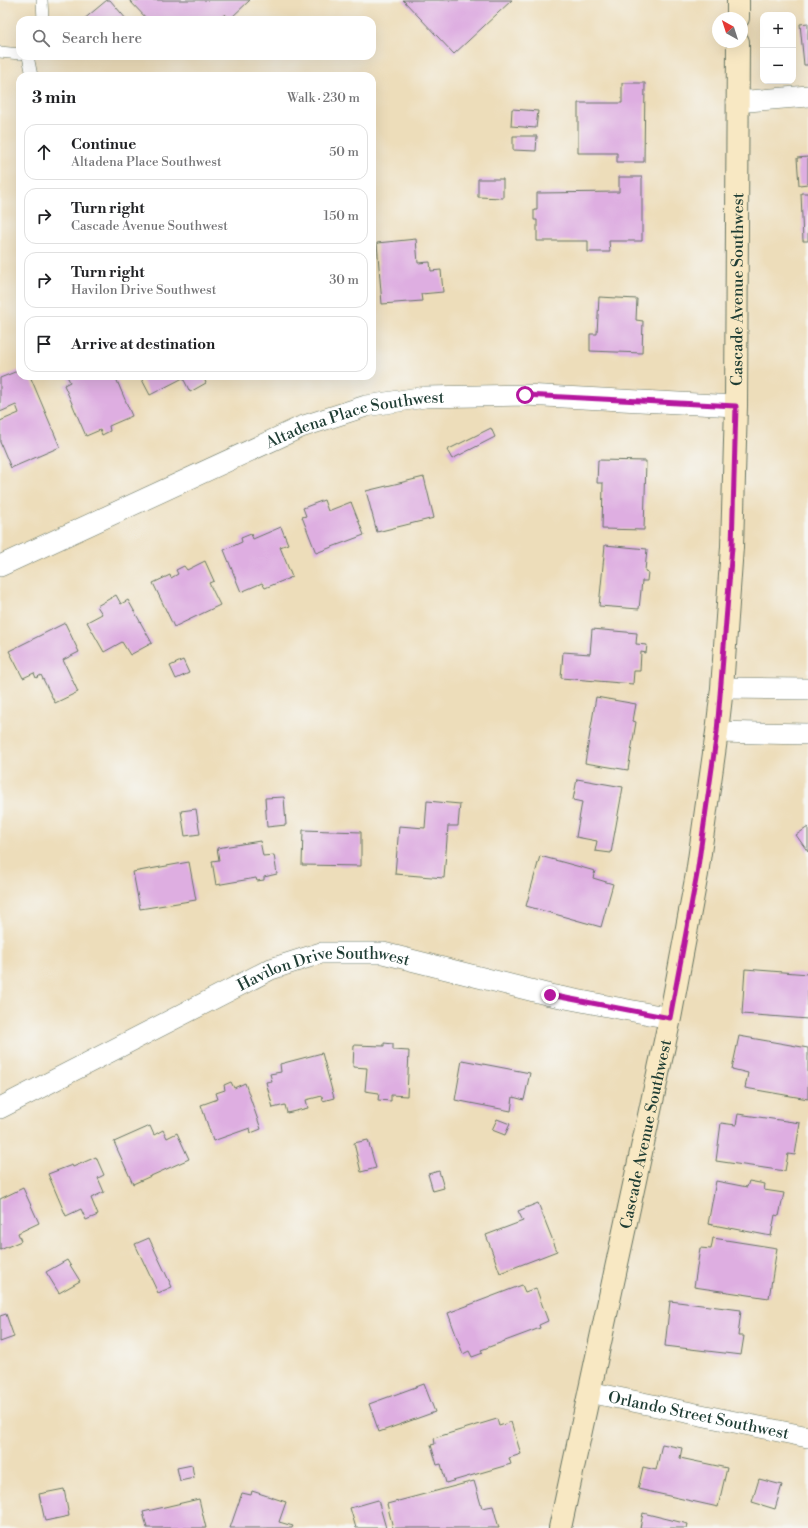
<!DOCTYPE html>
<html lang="en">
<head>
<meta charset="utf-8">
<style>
	:root { --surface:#fff; --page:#f2f2f2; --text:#202124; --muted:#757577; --line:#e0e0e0 }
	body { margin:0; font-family:"Libre Bodoni",serif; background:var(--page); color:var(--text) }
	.controls { position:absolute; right:12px; top:12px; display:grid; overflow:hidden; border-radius:8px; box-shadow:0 4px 16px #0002 }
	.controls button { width:36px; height:36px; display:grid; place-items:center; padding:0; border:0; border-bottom:1px solid var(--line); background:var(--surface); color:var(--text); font:20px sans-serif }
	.compass { position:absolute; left:712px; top:12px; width:36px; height:36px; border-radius:50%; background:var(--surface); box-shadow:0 4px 16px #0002; rotate:321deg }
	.stop { position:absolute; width:12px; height:12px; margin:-9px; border:3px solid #b5179e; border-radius:50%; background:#fff }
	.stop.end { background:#b5179e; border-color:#fff; box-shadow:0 1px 4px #0008 }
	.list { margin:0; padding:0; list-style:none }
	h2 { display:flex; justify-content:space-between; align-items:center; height:52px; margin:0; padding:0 16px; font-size:17px }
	h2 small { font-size:13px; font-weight:400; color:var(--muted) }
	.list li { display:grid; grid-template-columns:26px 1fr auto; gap:12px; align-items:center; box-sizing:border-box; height:56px; margin:0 8px 8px; padding:0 8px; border:1px solid var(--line); border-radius:12px }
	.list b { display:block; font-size:15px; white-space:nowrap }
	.list p { margin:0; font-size:13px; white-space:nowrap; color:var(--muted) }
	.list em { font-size:13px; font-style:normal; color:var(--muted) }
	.icon { flex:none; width:22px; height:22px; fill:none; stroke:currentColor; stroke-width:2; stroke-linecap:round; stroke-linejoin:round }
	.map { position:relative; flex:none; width:808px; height:1528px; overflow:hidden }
	.search { position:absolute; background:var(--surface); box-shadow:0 4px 16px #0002; left:16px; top:16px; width:360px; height:44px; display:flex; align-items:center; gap:10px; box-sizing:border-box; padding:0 14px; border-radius:12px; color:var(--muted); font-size:15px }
	.panel { position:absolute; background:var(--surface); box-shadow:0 4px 16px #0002; left:16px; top:72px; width:360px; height:308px; border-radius:12px }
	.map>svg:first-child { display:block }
	.building { fill:#deaee1 }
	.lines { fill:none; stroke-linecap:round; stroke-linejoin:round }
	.lane-casing { stroke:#677563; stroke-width:12 }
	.street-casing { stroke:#677563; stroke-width:22 }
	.secondary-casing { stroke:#677563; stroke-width:24 }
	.lane { stroke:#fff; stroke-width:11 }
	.street { stroke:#fff; stroke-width:21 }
	.secondary { stroke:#f8e8c3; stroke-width:22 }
	.route { stroke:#b5179e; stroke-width:5 }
	.labels { text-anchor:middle; stroke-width:3; stroke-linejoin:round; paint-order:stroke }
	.street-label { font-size:16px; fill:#1f3d34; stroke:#f6f6f2 }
</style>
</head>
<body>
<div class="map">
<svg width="808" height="1528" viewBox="0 0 808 1528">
	<rect width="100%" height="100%" fill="#f6f6f2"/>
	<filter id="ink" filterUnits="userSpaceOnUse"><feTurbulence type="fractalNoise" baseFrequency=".025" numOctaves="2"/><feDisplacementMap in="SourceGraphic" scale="8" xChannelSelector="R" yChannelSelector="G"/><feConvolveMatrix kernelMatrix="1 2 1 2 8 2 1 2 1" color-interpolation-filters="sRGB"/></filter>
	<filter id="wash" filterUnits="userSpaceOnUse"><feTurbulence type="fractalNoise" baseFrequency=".012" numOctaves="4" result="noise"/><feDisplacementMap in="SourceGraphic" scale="16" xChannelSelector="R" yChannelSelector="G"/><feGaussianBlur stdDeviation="0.9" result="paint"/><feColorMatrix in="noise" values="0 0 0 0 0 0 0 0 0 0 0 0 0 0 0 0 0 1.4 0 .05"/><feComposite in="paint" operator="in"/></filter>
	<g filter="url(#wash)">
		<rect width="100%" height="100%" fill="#edddba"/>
		<g id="blocks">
			<!-- building -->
			<path class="building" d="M107,0h3l17,20h-44z
				M129,0h121l-20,19 -5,-5 -7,6h-70z
				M403,0h109l-58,54z
				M808,23v42h-4l-4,-41z
				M622,83h23l-1,79h-27v-9h-39v-50h44z
				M512,109l26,2 -2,17 -25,-2z
				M513,136h24l-1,15 -23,-1z
				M808,157v27l-9,1 -2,-27z
				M619,177h23v64h-33l1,11h-22v-11h-51v-21h-3v-10h3v-17l82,-1z
				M478,179h25v19l-25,-1z
				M801,193h7v48h-5z
				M416,239l2,24 12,-1 1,9 10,-1 2,22 -22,2 1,7 -40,3 -5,-61z
				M599,297l38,2 -1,21 7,1 -1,32 -52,-2v-17h7z
				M20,370v6h10l30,71 -49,21 -11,-26v-21l19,-8 -3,-8 -16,7v-34z
				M67,376h48l17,40 -23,10 1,5 -8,4 -2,-5 -14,6 -22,-51 6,-3z
				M140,376h63l3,7 -16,9 -7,-14 -33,17z
				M491,428l4,9 -43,22 -5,-9z
				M598,460l48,1 -2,69 -42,-1 1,-46h-6z
				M424,477l10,41 -57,14 -11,-41z
				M324,500l4,11 23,-9 13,33 -48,18 -14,-36 4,-1 -3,-8z
				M281,527l7,17 -8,3 12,30 -27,11 -3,-5 -21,9 -17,-42 18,-8 -1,-4 10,-4 2,5z
				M605,545l42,4 -2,22 3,1 -1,9h-5l-3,28 -40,-3z
				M205,561l9,20 -5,2 11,22 -46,22 -21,-44 17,-8 1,3 7,-4 -2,-4 8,-4 3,4z
				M116,595l5,9 7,-4 24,43 -22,12 -8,-13 -18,10 -17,-30 15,-8 -5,-8z
				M65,623l14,29 -16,8 15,32 -23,11 -14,-28 -5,3 -2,-5 -11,5 -14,-27z
				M592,629l45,4 -1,11 11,1 -1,8 -5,-1 -1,19h-6l-1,13 -72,-6 2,-26 27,2z
				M183,660l6,13 -13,6 -6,-13z
				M596,697l40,7 -3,17 3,1 -8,48 -43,-7z
				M577,779l46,8 -12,66 -16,-2 2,-10 -21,-4 6,-35 -9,-2z
				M284,797l2,28 -19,2 -2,-29z
				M427,801l33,3 -2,22h-10l-4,52 -49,-4 4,-48 26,2z
				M196,809l4,25 -15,2 -4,-25z
				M808,827v25l-12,-17z
				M303,830l58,2v34l-59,-1z
				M260,841l3,15 11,-1 3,19 -13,3v3l-7,1 -1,-3 -40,7 -4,-24 7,-1 -2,-12z
				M540,856l55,15 -2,7 20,6 -12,43 -75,-21z
				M189,862l7,38 -56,9 -7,-37z
				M745,969l63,5v45l-66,-5z
				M739,1036l69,12v51l-63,-11 3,-15 -16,-4z
				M384,1043l9,1v6l16,1 -2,45 -16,-1v6l-13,-1 1,-7 -14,-2 2,-23 -14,-1 1,-22 30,1z
				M322,1053l12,45 -11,3 -1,-5 -16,4 2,8 -21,5 -2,-8 -12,3 -7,-26 6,-1 -2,-7 11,-2 -1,-8z
				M462,1060l68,13 -6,27 -11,-3 -2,14 -56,-11z
				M231,1082l3,6 11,-5 16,46 -10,4 -1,-5 -37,13 -12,-36 17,-6 -2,-6 9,-3 -1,-5z
				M738,1114l62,9 -5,32 -7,-1 -3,17 -69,-10 5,-38 15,2z
				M497,1119l13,5 -5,11 -13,-5z
				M150,1126l4,9 9,-5 4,8 10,-5 12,26 -56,25 -19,-42z
				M368,1140l8,28 -15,4 -7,-29z
				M96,1157l8,18 -6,3 6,14 -13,6 7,17 -12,5 -5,-11 -15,7 -18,-42 24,-9 1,2z
				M439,1171l5,17 -11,3 -5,-17z
				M716,1181l31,6 2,-6 16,3 -1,6 20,3 -5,23 -4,-1 -4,21 -63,-12z
				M23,1188l16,35 -21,10 3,8 -21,9v-51z
				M538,1203l19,48 -57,22 -14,-38 37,-14 -5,-10z
				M149,1238l23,49 -14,6 -23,-49z
				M713,1238l64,10 -8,50 -75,-11 6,-39 11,1z
				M67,1260l13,21 -21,12 -13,-21z
				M522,1285l3,7 11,-4 12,33 -9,4 1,3 -59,22 2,3 -11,4 -3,-6 -6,3 -15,-41z
				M670,1301l71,9 -3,26h6l-3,19 -76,-9z
				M6,1314l8,23 -14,5v-26z
				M424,1384l11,28 -56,20 -10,-28z
				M497,1419l2,7 12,-4 10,32 -12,4 2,6 -65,19 -5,-19 -4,1 -6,-20 4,-1 -1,-6z
				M662,1444l20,4 -2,10 47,10 -9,39 -80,-18 5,-22 13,3z
				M192,1465l2,13 -14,3 -3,-13z
				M759,1479l23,6 -7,24 -23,-7z
				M474,1481l8,27 11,-2 6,22h-106l-6,-24z
				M64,1489l5,27 -24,5 -6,-27z
				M252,1491l34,11 -7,20 14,4 -1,2h-62l12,-35 9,2z
				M199,1499l7,29h-59l-4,-16z
				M378,1500l8,28h-30l-6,-20z
				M643,1513l45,11 -1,4h-47z"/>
		</g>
	</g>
	<g filter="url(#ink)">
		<use href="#blocks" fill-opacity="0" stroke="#677563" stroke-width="1"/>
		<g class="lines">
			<!-- lane casing -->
			<g class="lane-casing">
				<path id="lane" d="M42,0l1,20
					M0,52l20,2
					M28,56l4,20"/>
			</g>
			<!-- street casing -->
			<g class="street-casing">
				<g id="street">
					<path d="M737,102l71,-6"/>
					<path id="s1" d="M0,566l301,-139 65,-21 59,-9 100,-2 211,11"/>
					<path d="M722,688l86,1"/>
					<path d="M717,732l91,2"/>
					<path id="s2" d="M0,1108l271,-139 50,-16h62l167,42 120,23"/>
					<path id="s3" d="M589,1392l219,45"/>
				</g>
			</g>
			<!-- secondary casing -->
			<g class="secondary-casing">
				<g id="secondary">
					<path d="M738,18v-18"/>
					<path id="s4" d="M560,1528l110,-510 27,-144 20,-142 5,-44 10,-141 4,-141 2,-364"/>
				</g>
			</g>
			<!-- lane -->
			<use href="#lane" class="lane"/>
			<!-- street -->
			<use href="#street" class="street"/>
			<!-- secondary -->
			<use href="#secondary" class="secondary"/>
		</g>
	</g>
	<g class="lines" filter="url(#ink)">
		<!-- route -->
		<path class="route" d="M525,395l211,11 -4,141 -15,185 -20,142 -27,144 -120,-23"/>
	</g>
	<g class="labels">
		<!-- street labels -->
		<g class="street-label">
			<text dy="6" stroke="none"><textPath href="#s4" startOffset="1255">Cascade Avenue Southwest</textPath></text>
			<text dy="6" stroke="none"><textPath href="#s1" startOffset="386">Altadena Place Southwest</textPath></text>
			<text dy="6" stroke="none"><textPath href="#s2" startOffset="357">Havilon Drive Southwest</textPath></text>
			<text dy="6" stroke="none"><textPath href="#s4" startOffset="403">Cascade Avenue Southwest</textPath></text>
			<text dy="6" stroke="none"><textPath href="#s3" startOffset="112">Orlando Street Southwest</textPath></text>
		</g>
	</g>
</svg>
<div class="controls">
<button>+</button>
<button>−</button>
</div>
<svg class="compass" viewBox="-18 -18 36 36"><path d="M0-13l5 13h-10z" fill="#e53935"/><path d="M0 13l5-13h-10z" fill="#757577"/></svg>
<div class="stop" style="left:525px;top:395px"></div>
<div class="stop end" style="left:550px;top:995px"></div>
<div class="search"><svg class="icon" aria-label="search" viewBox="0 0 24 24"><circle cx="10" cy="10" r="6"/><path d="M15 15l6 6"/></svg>Search here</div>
<section class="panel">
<h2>3 min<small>Walk · 230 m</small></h2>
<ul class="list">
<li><svg class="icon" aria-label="ahead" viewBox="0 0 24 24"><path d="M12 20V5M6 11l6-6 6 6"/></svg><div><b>Continue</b><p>Altadena Place Southwest</p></div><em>50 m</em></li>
<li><svg class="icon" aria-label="right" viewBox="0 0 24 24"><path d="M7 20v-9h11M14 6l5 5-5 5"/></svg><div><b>Turn right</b><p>Cascade Avenue Southwest</p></div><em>150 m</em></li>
<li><svg class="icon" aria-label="right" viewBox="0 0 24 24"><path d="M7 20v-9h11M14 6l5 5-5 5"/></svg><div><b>Turn right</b><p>Havilon Drive Southwest</p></div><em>30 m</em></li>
<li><svg class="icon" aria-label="arrive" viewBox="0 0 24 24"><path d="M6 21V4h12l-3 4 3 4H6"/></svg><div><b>Arrive at destination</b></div></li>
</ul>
</section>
</div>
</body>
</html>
